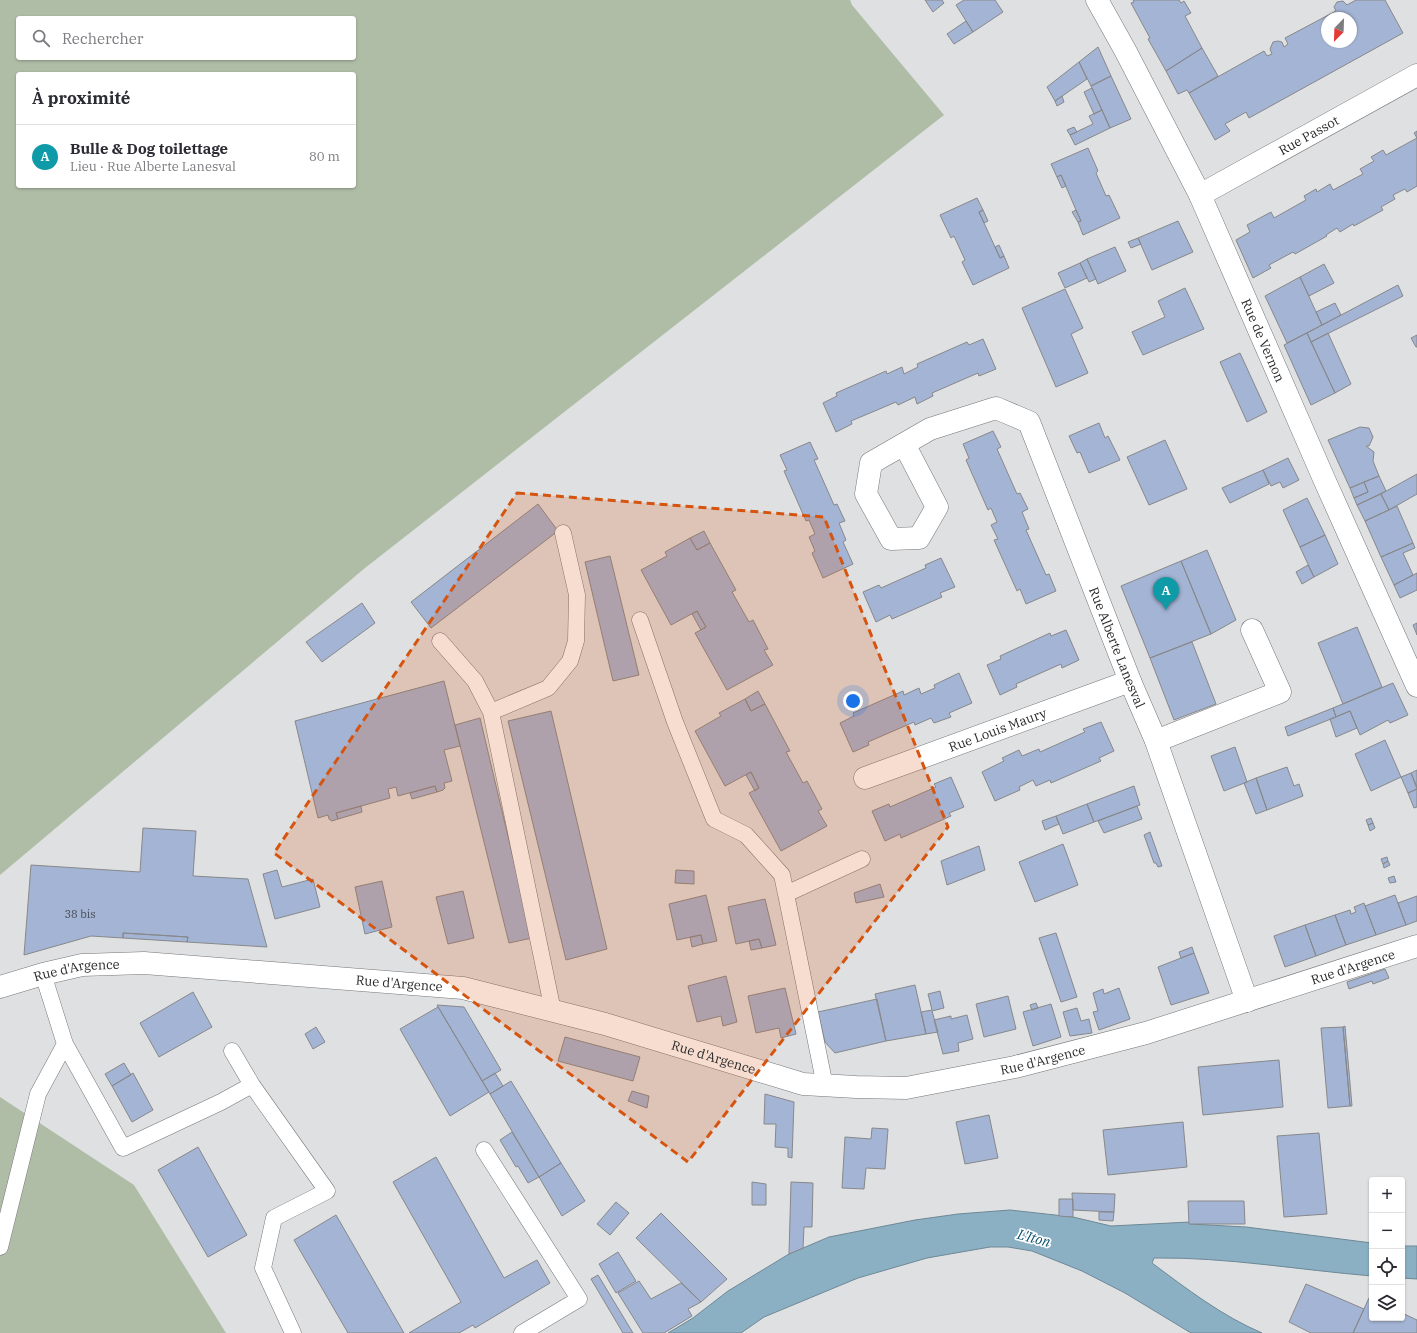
<!DOCTYPE html>
<html lang="fr">
<head>
<meta charset="utf-8">
<style>
	:root { --surface:#fff; --page:#f2f2f3; --text:#2b2b33; --muted:#7c7c81; --line:#e1e1e2; --accent:#111827 }
	body { margin:0; font-family:"IBM Plex Serif",serif; background:var(--page); color:var(--text) }
	.controls { position:absolute; right:12px; bottom:12px; display:grid; overflow:hidden; border-radius:4px; box-shadow:0 1px 3px #0004 }
	.controls button { width:36px; height:36px; display:grid; place-items:center; padding:0; border:0; border-bottom:1px solid var(--line); background:var(--surface); color:var(--text); font:20px sans-serif }
	.compass { position:absolute; left:1321px; top:12px; width:36px; height:36px; border-radius:50%; background:var(--surface); box-shadow:0 1px 3px #0004; rotate:203deg }
	.you { position:absolute; left:853px; top:701px; width:14px; height:14px; margin:-10px; border:3px solid #fff; border-radius:50%; background:#1a73e8; box-shadow:0 0 0 6px #1a73e833 }
	.badge { display:grid; place-items:center; width:26px; height:26px; border-radius:50%; background:var(--accent); color:#fff; font-size:13px; font-weight:700 }
	.pin { position:absolute; translate:-50% -33px; filter:drop-shadow(0 1px 2px #0008) }
	.pin::after { content:''; position:absolute; top:21px; width:14px; height:12px; background:inherit; clip-path:polygon(0 0,100% 0,50% 100%) }
	.list { margin:0; padding:0; list-style:none }
	h2 { display:flex; justify-content:space-between; align-items:center; height:52px; margin:0; padding:0 16px; font-size:17px }
	h2 small { font-size:13px; font-weight:400; color:var(--muted) }
	.list li { display:grid; grid-template-columns:26px 1fr auto; gap:12px; align-items:center; box-sizing:border-box; height:64px; padding:0 16px; border-top:1px solid var(--line) }
	.list b { display:block; font-size:15px; white-space:nowrap }
	.list p { margin:0; font-size:13px; white-space:nowrap; color:var(--muted) }
	.list em { font-size:13px; font-style:normal; color:var(--muted) }
	.icon { flex:none; width:22px; height:22px; fill:none; stroke:currentColor; stroke-width:2; stroke-linecap:round; stroke-linejoin:round }
	.map { position:relative; flex:none; width:1417px; height:1333px; overflow:hidden }
	.search { position:absolute; background:var(--surface); box-shadow:0 1px 3px #0004; left:16px; top:16px; width:340px; height:44px; display:flex; align-items:center; gap:10px; box-sizing:border-box; padding:0 14px; border-radius:4px; color:var(--muted); font-size:15px }
	.panel { position:absolute; background:var(--surface); box-shadow:0 1px 3px #0004; left:16px; top:72px; width:340px; height:116px; border-radius:4px }
	.map>svg:first-child { display:block }
	.green { fill:#afbda6; fill-rule:evenodd }
	.water { fill:#8bb0c4; stroke:#6e8896 }
	.building { fill:#a4b4d4; stroke:#87888a; fill-rule:evenodd }
	.lines { fill:none; stroke-linecap:round; stroke-linejoin:round }
	.lane-casing { stroke:#757679; stroke-width:17 }
	.street-casing { stroke:#757679; stroke-width:23 }
	.primary-casing { stroke:#757679; stroke-width:23 }
	.lane { stroke:#fff; stroke-width:16 }
	.street { stroke:#fff; stroke-width:22 }
	.primary { stroke:#fff; stroke-width:22 }
	.marked { fill:#d5540f; fill-opacity:0.2; stroke:#d5540f; stroke-width:3; stroke-dasharray:8 5; stroke-linejoin:round }
	.labels { text-anchor:middle; stroke-width:3.5; stroke-linejoin:round; paint-order:stroke }
	.number-label { font-size:11px; fill:#484c55 }
	.street-label { font-size:13px; fill:#292a2b; stroke:#fff }
	.water-label { font-size:14px; font-style:italic; fill:#044d6a; stroke:#fff }
</style>
</head>
<body>
<div class="map">
<svg width="1417" height="1333" viewBox="0 0 1417 1333">
	<rect width="100%" height="100%" fill="#dfe0e2"/>
	<!-- green -->
	<path class="green" d="M0,0h850l2,5 92,110 -579,453 -365,307zM18,18h336v40h-336zM18,74h336v112h-336z
		M0,1097l134,88 92,148h-226z"/>
	<!-- water -->
	<path class="water" d="M1010,1210l63,7 38,9 79,-4v2l56,3 126,16v33c-73,-6 -145,-19 -218,-18l-2,5c35,26 70,53 110,70h-71l-66,-40 -43,-22 -50,-20 -24,-4h-18l-63,11 -69,20 -94,39 -23,16h-73l25,-15 35,-27 61,-37 40,-17 86,-17 43,-6z
		M1402,1246h15v33l-15,-1z"/>
	<!-- building -->
	<path class="building" d="M925,0h17l2,3 -11,9z
		M964,0h31l8,12 -30,20 -17,-27z
		M1133,0h46l2,3 3,-2 7,12 -6,3 17,32 -36,23 -18,-32 2,-1 -19,-35 3,-1z
		M1356,0h29l18,33 -154,85 -3,-6 -21,12 5,7 -15,9 -26,-47 75,-42 3,5 5,-2 -2,-5 3,-7 5,-1 4,1 2,5 4,-3 -3,-6 51,-27 -2,-4 3,-5 6,-1 4,4zM1327,18h24v24h-24z
		M966,21l7,11 -19,12 -7,-10z
		M1098,47l13,29 -20,10 -12,-24z
		M1202,48l16,28 -29,17 -2,-3 -9,4 -12,-23z
		M1079,62l8,17 -32,22 -8,-14z
		M1111,76l20,43 -21,9 -19,-42z
		M1092,88l10,22 -8,4 -10,-22z
		M1062,96l2,6 -7,4 -2,-5z
		M1102,110l8,18 -35,17 -5,-10 23,-11 -4,-8z
		M1074,127l3,5 -7,3 -3,-5z
		M1417,131v55l-10,6 -2,-3 -12,6 2,4 -14,8 2,3 -29,16 -1,-2 -13,8 -3,-4 -11,7 1,1 -32,18 -2,-2 -24,13 2,3 -18,10 -17,-38 14,-8 -3,-7 24,-13 3,6 32,-18 -2,-4 12,-7 1,3 13,-8 3,6 30,-16 -3,-5 14,-8 -3,-4 12,-7 3,5 31,-17 -3,-5z
		M1088,148l10,23 -2,2 10,23 3,-1 11,23 -37,17 -5,-13 3,-1 -5,-11 -15,-35 -4,2 -6,-13z
		M1061,175l5,11 -4,2 -5,-11z
		M977,198l6,12 -4,2 16,35 5,11 4,-2 5,12 -36,17 -11,-23 3,-2 -11,-24 -3,2 -11,-23z
		M983,210l5,11 -4,2 -5,-11z
		M1076,210l5,11 -3,1 -6,-10z
		M1178,221l15,31 -41,18 -14,-32z
		M1138,238l3,6 -10,4 -3,-6z
		M999,245l5,11 -4,2 -5,-11z
		M1115,247l11,24 -28,13 -11,-25z
		M1087,259l9,20 -7,3 -9,-19z
		M1080,263l7,15 -22,10 -7,-15z
		M1324,264l10,19 -25,13 -9,-19z
		M1300,277l22,48 -35,18 -22,-47z
		M1398,285l5,11 -92,46 -4,-9z
		M1185,288l19,41 -61,26 -11,-23 33,-15 -7,-16z
		M1065,289l18,39 -12,6 17,39 -32,14 -34,-79z
		M1335,303l6,12 -19,10 -6,-13z
		M1307,333l28,60 -24,12 -27,-60z
		M1328,333l23,51 -16,9 -24,-51z
		M1417,335v12h-1l-5,-9z
		M983,339l13,30 -17,7 -1,-3 -46,20 1,3 -16,8 -2,-7 -17,8 -2,-3 -45,19 1,3 -16,8 -13,-29 14,-7 -1,-3 50,-22 1,3 15,-7 2,7 14,-7 -1,-3 50,-22 2,3z
		M1240,353l27,59 -20,10 -27,-60z
		M1099,423l6,15 3,-2 12,24 -31,13 -9,-21 -3,1 -8,-17z
		M1360,427l9,1 4,9 -4,9h-3l8,6 -1,9 6,15 -29,12 -22,-48z
		M993,431l8,16 -4,2 20,45 3,-1 8,16 -6,3 7,17 -3,1 20,45 3,-1 7,17 -30,13 -6,-15 -3,2 -23,-51 4,-1 -7,-14 6,-3 -6,-14 -3,2 -22,-50 3,-2 -6,-14z
		M1165,440l22,49 -38,16 -22,-48z
		M810,442l8,17 -4,1 20,45 3,-1 8,17 -6,2 7,17 -3,2 10,22 -30,14 -11,-25 3,-2 -6,-14 6,-3 -6,-14 -3,1 -22,-50 3,-1 -7,-15z
		M1288,458l11,22 -16,8 -3,-6 -9,4 -8,-16z
		M1263,470l6,14 -39,19 -8,-15z
		M1417,474v20l-28,16 -8,-16z
		M1379,476l7,15 -29,14 -3,-7 14,-6 -4,-10z
		M1364,482l4,10 -14,6 -4,-10z
		M1381,494l8,16 -24,11 -8,-16z
		M1307,498l18,37 -25,12 -17,-37z
		M538,504l20,27 -127,97 -20,-26z
		M1397,506l16,37 -32,14 -16,-36z
		M704,531l6,12 -13,7 -7,-12z
		M1325,535l13,29 -24,13 -14,-30z
		M690,538l7,12 13,-7 26,47 -4,2 17,30 4,-2 15,29 -4,1 9,15 -46,25 -32,-57 11,-6 -9,-16 -26,14 -30,-55 26,-14 -2,-4z
		M1413,543l2,5 -12,5 10,22 -19,10 -13,-28z
		M1207,550l29,70 -25,14 -30,-73z
		M610,556l29,119 -26,6 -28,-119z
		M941,558l14,29 -15,6 2,4 -50,22 -2,-4 -14,7 -13,-30 16,-7 2,3 45,-20 -1,-3z
		M1181,561l30,73 -61,24 -29,-72z
		M1308,565l6,12 -12,7 -6,-12z
		M1417,573v17l-17,8 -6,-13z
		M362,603l13,20 -53,39 -16,-20z
		M697,611l9,16 -5,3 -9,-16z
		M1417,623v12l-4,-10z
		M1357,627l25,60 -39,17 -25,-61z
		M1066,630l13,30 -17,8 -1,-4 -45,20 1,3 -17,8 -13,-30 14,-6 -1,-3 50,-23 1,3z
		M1192,642l24,62 -42,16 -24,-62z
		M959,673l13,30 -23,10 2,4 -17,6 -3,-5 -16,7 -1,-3 -46,20 1,3 -16,7 -13,-29 14,-7 -1,-3 50,-22 1,4 15,-7 2,6 14,-6 -1,-3z
		M444,681l16,65 -16,4 8,31 -8,2 1,5 -2,2 -6,2 -2,-6 -37,10 -2,-9 -8,2 2,9 -54,15 2,6 -6,2 -3,-2 -1,-4 -10,3 -23,-97z
		M1393,683l15,32 -18,8 -2,-3 -28,15 -10,-24 -14,6 -3,-9z
		M758,691l7,13 -14,7 -6,-12z
		M745,699l6,12 14,-7 25,47 -4,1 17,31 4,-2 15,28 -4,2 9,15 -46,25 -32,-58 10,-5 -8,-16 -26,14 -30,-55 26,-15 -2,-3z
		M1333,708l3,9 -48,19 -3,-9z
		M551,711l56,238 -41,11 -58,-239z
		M1350,711l7,17 -21,9 -6,-18z
		M480,718l52,220 -23,5 -54,-218z
		M1101,722l13,29 -15,7 2,3 -50,22 -1,-3 -14,6 -3,-6 -14,7 1,3 -25,11 -13,-29 22,-11 -2,-3 17,-8 3,6 17,-7 1,3 45,-20 -2,-3z
		M1385,740l16,37 -30,14 -16,-37z
		M1235,747l12,35 -23,9 -13,-35z
		M1287,767l7,19 5,-2 4,12 -36,14 -11,-32z
		M1417,770v17l-6,-14z
		M751,772l8,16 -4,3 -9,-16z
		M1411,773l6,16 -9,4 -7,-16z
		M951,777l13,30 -15,6 2,3 -50,22 -1,-4 -15,7 -13,-30 17,-7 1,3 46,-20 -2,-3z
		M1256,778l11,32 -11,4 -12,-31z
		M435,786l2,6 -25,7 -2,-6z
		M1134,786l6,19 -46,17 -7,-18z
		M1417,789v18l-3,1 -6,-15z
		M1087,804l7,18 -31,12 -7,-18z
		M361,806l1,6 -24,7 -2,-6z
		M1137,806l5,13 -38,14 -6,-12z
		M1056,816l3,8 -14,6 -3,-9z
		M1371,818l2,5 -5,2 -2,-5z
		M1373,823l2,5 -5,3 -2,-6z
		M143,828l53,3 -3,45 55,3 19,68 -80,-5 1,-5 -65,-4v5l-32,-2 -67,19 7,-90 109,7z
		M1150,832l12,34 -4,1 -2,-4h-2l-10,-28z
		M1063,844l15,41 -43,17 -16,-40z
		M979,846l6,24 -38,15 -6,-24z
		M1387,857l1,4 -5,3 -2,-5z
		M1388,861l2,4 -6,3 -1,-4z
		M277,870l5,17 31,-8 7,28 -45,12 -12,-45z
		M676,870l18,1v13l-19,-1z
		M1394,876l2,6 -6,1 -2,-5z
		M382,881l10,46 -27,7 -10,-47z
		M880,884l4,13 -28,6 -2,-10z
		M463,891l11,47 -26,6 -12,-47z
		M706,895l11,46 -14,3 -2,-9 -24,5 -8,-36z
		M1395,895l11,30 -30,10 -11,-29z
		M1417,896v25l-11,4 -8,-22z
		M765,899l11,46 -14,3 -3,-9 -23,5 -8,-37z
		M1364,903l12,32 -30,10 -11,-30 15,-5 1,4 5,-2 -2,-5z
		M1335,915l11,30 -30,11 -11,-31z
		M1305,925l11,31 -31,11 -11,-31z
		M123,933l65,4 -1,5 -64,-4z
		M1056,933l21,64 -16,5 -22,-64z
		M701,935l2,9 -11,3 -2,-10z
		M759,939l3,9 -11,2 -2,-9z
		M1192,947l2,6 -13,5 -2,-6z
		M1194,953l15,40 -38,12 -13,-38z
		M1385,969l4,9 -16,6 -1,-3 -23,8 -2,-7z
		M726,976l11,46 -14,4 -2,-10 -24,6 -9,-36z
		M915,985l11,49 -40,7 -11,-47z
		M785,988l11,46 -15,4 -2,-10 -23,5 -8,-37z
		M1119,988l11,31 -31,11 -6,-18 5,-1 -5,-18 10,-4 1,5z
		M940,991l4,17 -12,3 6,21 -12,2 -5,-22 11,-2 -4,-16z
		M193,992l19,35 -53,30 -19,-34z
		M1008,996l8,33 -32,8 -8,-33z
		M877,999l9,42 -51,12 -10,-11 -7,-30z
		M1036,1003l2,5 -6,2 -2,-5z
		M1051,1004l10,33 -28,9 -10,-34z
		M437,1005l27,2 37,63 -19,11z
		M438,1007l51,85 -39,24 -50,-87z
		M1077,1008l4,13 8,-2 3,14 -22,3 -7,-24z
		M967,1015l6,24 -15,4 1,8 -16,3 -9,-34 17,-4v3z
		M1345,1026l7,80h-2l-7,-79z
		M316,1027l9,15 -12,7 -8,-15z
		M1343,1027l7,79 -22,2 -7,-80z
		M565,1037l75,20 -7,24 -75,-20z
		M1279,1060l4,47 -80,8 -5,-48z
		M124,1063l7,12 -19,11 -7,-12z
		M133,1073l20,37 -21,12 -20,-36z
		M495,1073l8,13 -13,8 -8,-13z
		M511,1081l50,82 -22,14 -49,-83z
		M632,1091l17,5 -2,12 -19,-7z
		M765,1094l29,8 -2,56 -4,-1v-9l-13,-1 1,-23h-12z
		M989,1115l9,43 -33,6 -9,-42z
		M1183,1122l4,45 -79,8 -5,-45z
		M872,1128l16,1 -3,40 -19,-1 -2,21 -22,-1 3,-51 26,2z
		M512,1132l27,45 -11,6 -10,-17 -2,1 -16,-27z
		M1319,1133l8,81 -43,3 -7,-81z
		M198,1147l49,88 -39,22 -50,-87z
		M436,1157l68,121 33,-18 13,23 -75,45 -2,-3 -14,8h-50l52,-31 -68,-120z
		M561,1163l24,38 -23,15 -23,-39z
		M752,1182l14,2v21h-14z
		M791,1182l22,1 -1,44h-8l-1,21 -14,6z
		M1072,1193l43,1 -1,18 -41,-2z
		M1059,1199h14v18l-14,-1z
		M1188,1201h56l1,23h-56z
		M616,1202l13,11 -19,22 -13,-11z
		M1099,1212h15l-1,9 -14,-1z
		M661,1213l66,66 -26,23 -65,-64z
		M336,1215l68,118h-56l-54,-93z
		M618,1252l18,29 -20,12 -17,-29z
		M598,1275l35,58h-10l-32,-54z
		M639,1281l12,18 30,-16 20,19 -13,7 4,7 -28,17h-21l-25,-40z
		M1306,1284l58,25 -11,24h-42l-22,-11z
		M1369,1298l3,1v19h30v-5l15,7v13h-64z"/>
	<g class="lines">
		<!-- lane casing -->
		<g class="lane-casing">
			<path id="lane" d="M640,620l35,102 39,97 32,16 36,40 4,19
				M440,641l35,40 16,31 62,299
				M491,712l57,-24 22,-27 6,-20 1,-46 -14,-62
				M43,974l22,70 58,104 98,-46 31,-17 -20,-34
				M252,1085l75,106 -53,27 -11,50 30,65
				M825,1086l-39,-192 76,-35
				M484,1150l95,149 -57,34
				M0,1247l38,-153 27,-50"/>
		</g>
		<!-- street casing -->
		<g class="street-casing">
			<g id="street">
				<path id="s1" d="M1200,195l217,-120"/>
				<path id="s2" d="M904,444l33,63 -18,31 -28,1 -25,-45 5,-31 59,-34 66,-21 33,14 101,259 26,60 91,260"/>
				<path d="M1156,741l124,-49 -28,-62"/>
				<path id="s3" d="M865,778l265,-97"/>
				<path id="s4" d="M0,987l43,-13 39,-9 62,-2 319,25 142,36 198,60 53,3 50,1 109,-21 131,-34 271,-87"/>
			</g>
		</g>
		<!-- primary casing -->
		<g class="primary-casing">
			<g id="primary">
				<path id="s5" d="M1097,0l28,50 75,145 124,284 93,207"/>
			</g>
		</g>
		<!-- lane -->
		<use href="#lane" class="lane"/>
		<!-- street -->
		<use href="#street" class="street"/>
		<!-- primary -->
		<use href="#primary" class="primary"/>
	</g>
	<!-- marked area -->
	<path class="marked" d="M517,493l307,24 124,310 -260,335 -414,-309z"/>
	<g class="labels">
		<!-- number labels -->
		<g class="number-label">
			<text x="80" y="918">38 bis</text>
		</g>
		<!-- street labels -->
		<g class="street-label">
			<text dy="5" stroke="none"><textPath href="#s1" startOffset="124">Rue Passot</textPath></text>
			<text dy="5" stroke="none"><textPath href="#s5" startOffset="379">Rue de Vernon</textPath></text>
			<text dy="5" stroke="none"><textPath href="#s2" startOffset="633">Rue Alberte Lanesval</textPath></text>
			<text dy="5" stroke="none"><textPath href="#s3" startOffset="141">Rue Louis Maury</textPath></text>
			<text dy="5" stroke="none"><textPath href="#s4" startOffset="1387">Rue d'Argence</textPath></text>
			<text dy="5" stroke="none"><textPath href="#s4" startOffset="79">Rue d'Argence</textPath></text>
			<text dy="5" stroke="none"><textPath href="#s4" startOffset="403">Rue d'Argence</textPath></text>
			<text dy="5" stroke="none"><textPath href="#s4" startOffset="727">Rue d'Argence</textPath></text>
			<text dy="5" stroke="none"><textPath href="#s4" startOffset="1063">Rue d'Argence</textPath></text>
		</g>
		<!-- water labels -->
		<g class="water-label">
			<text transform="translate(1034 1238) rotate(15)" y="5">L'Iton</text>
		</g>
	</g>
</svg>
<div class="controls">
<button>+</button>
<button>−</button>
<button><svg class="icon" aria-label="locate" viewBox="0 0 24 24"><circle cx="12" cy="12" r="6"/><path d="M12 2v4M12 18v4M2 12h4M18 12h4"/></svg></button>
<button><svg class="icon" aria-label="layers" viewBox="0 0 24 24"><path d="M12 4l9 5-9 5-9-5zM3 14l9 5 9-5"/></svg></button>
</div>
<svg class="compass" viewBox="-18 -18 36 36"><path d="M0-13l5 13h-10z" fill="#e53935"/><path d="M0 13l5-13h-10z" fill="#7c7c81"/></svg>
<div class="you"></div>
<div class="pin badge" style="left:1166px;top:610px;background:#0f9aa8">A</div>
<div class="search"><svg class="icon" aria-label="search" viewBox="0 0 24 24"><circle cx="10" cy="10" r="6"/><path d="M15 15l6 6"/></svg>Rechercher</div>
<section class="panel">
<h2>À proximité<small></small></h2>
<ul class="list">
<li><span class="badge" style="background:#0f9aa8">A</span><div><b>Bulle &amp; Dog toilettage</b><p>Lieu · Rue Alberte Lanesval</p></div><em>80 m</em></li>
</ul>
</section>
</div>
</body>
</html>
